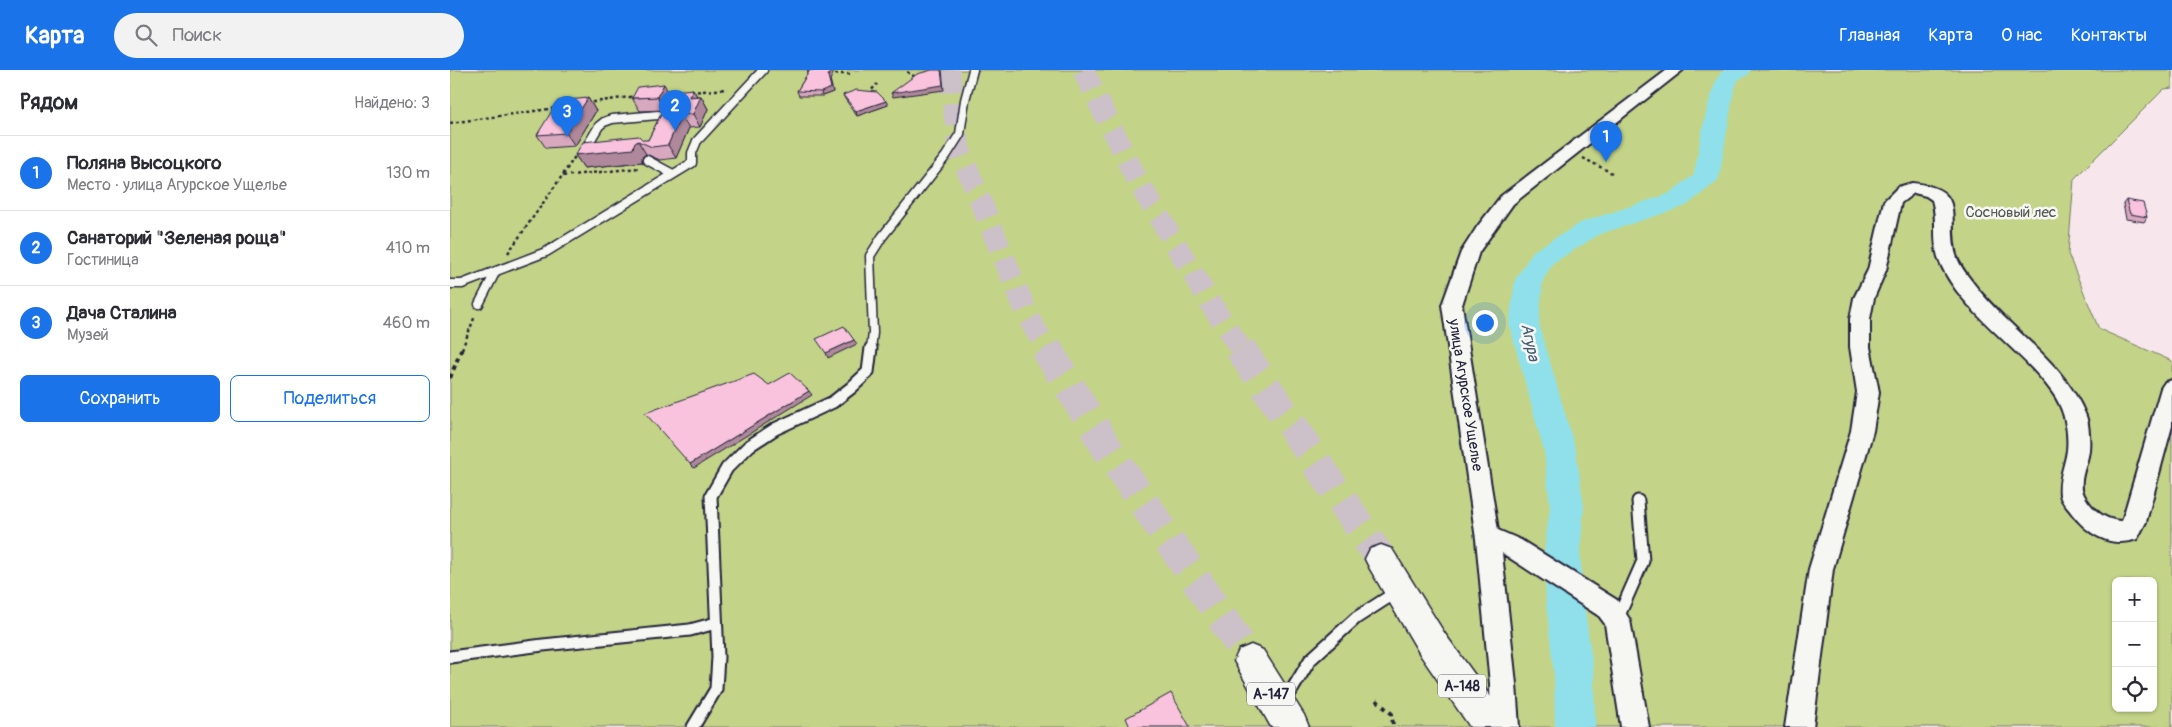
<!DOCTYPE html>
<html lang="ru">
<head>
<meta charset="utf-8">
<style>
	:root { --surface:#fff; --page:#f2f2f3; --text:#2b2b33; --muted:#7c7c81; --line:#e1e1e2; --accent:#1a73e8 }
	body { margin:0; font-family:Pangolin,sans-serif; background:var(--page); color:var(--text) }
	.controls { position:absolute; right:15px; bottom:15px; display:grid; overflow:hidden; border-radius:8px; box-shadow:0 1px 4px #0004 }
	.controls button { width:45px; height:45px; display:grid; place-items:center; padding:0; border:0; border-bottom:1px solid var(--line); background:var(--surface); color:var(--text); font:25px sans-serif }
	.you { position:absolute; left:1034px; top:252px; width:18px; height:18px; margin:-12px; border:4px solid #fff; border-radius:50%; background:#1a73e8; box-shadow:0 0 0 8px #1a73e833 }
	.badge { display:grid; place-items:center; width:32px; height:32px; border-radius:50%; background:var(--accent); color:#fff; font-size:16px; font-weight:700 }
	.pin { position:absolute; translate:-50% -41px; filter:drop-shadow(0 1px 2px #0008) }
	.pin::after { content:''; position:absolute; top:26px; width:18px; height:15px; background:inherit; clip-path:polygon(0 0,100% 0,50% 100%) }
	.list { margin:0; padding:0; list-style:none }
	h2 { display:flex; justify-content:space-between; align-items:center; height:65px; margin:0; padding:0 20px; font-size:21px }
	h2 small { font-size:16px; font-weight:400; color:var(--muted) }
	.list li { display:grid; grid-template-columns:32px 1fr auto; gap:15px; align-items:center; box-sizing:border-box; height:75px; padding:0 20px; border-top:1px solid var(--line) }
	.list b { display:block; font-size:19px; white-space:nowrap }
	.list p { margin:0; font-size:16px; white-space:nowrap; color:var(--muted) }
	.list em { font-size:16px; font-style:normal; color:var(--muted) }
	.actions { display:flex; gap:10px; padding:15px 20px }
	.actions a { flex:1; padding:11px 0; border:1px solid var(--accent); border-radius:8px; text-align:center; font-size:18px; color:var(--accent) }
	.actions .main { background:var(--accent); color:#fff }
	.icon { flex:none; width:28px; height:28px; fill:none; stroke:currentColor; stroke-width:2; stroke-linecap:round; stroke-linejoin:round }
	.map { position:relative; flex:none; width:1722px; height:657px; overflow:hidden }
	header { display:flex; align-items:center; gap:30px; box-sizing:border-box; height:70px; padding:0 25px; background:var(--accent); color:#fff }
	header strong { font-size:24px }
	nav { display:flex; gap:28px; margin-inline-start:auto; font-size:18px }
	.search { width:350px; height:45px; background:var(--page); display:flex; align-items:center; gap:12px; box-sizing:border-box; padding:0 18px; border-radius:28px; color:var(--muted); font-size:19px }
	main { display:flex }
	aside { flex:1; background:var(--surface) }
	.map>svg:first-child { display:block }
	.green { fill:#c3d488; stroke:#727b62; fill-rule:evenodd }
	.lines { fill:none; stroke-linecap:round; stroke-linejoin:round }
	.river { fill:#8fe0ea; fill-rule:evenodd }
	.highway-tunnel-far1 { stroke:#ccc0c9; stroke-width:22; stroke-dasharray:22 11; stroke-linecap:butt }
	.highway-tunnel { stroke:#ccc0c9; stroke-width:31; stroke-dasharray:31 15; stroke-linecap:butt }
	.lane-far1-casing { stroke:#22223b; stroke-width:11 }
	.lane-casing { stroke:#22223b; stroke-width:15 }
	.street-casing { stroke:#22223b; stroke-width:4 }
	.highway-casing { stroke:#22223b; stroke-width:3 }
	.path-far1 { stroke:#22223b; stroke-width:2.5; stroke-dasharray:3 3; stroke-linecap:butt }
	.path { stroke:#22223b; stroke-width:4; stroke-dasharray:4.5 4.5; stroke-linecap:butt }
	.lane-far1 { stroke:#f6f6f2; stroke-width:8 }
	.lane { stroke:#f6f6f2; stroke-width:11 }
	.street { fill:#f6f6f2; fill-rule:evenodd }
	.highway { fill:#f6f6f2; fill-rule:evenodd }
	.wall { fill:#d7a8be; stroke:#22223b }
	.shaded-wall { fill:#af889b; stroke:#22223b }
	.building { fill:#fac3dd; stroke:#22223b }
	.labels { text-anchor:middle; stroke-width:5; stroke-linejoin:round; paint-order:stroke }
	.shield { fill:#f6f6f2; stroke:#626272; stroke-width:1 }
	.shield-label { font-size:14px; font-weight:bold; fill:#22223b }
	.park-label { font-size:15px; fill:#525752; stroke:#f6f6f2 }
	.street-label { font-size:15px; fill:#22223b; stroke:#f6f6f2 }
	.water-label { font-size:16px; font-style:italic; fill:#435b70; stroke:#f6f6f2 }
</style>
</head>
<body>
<header>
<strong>Карта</strong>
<div class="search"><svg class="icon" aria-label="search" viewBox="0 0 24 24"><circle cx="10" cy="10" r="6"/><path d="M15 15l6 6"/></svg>Поиск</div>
<nav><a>Главная</a><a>Карта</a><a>О нас</a><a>Контакты</a></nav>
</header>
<main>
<aside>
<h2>Рядом<small>Найдено: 3</small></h2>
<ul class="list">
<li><span class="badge">1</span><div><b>Поляна Высоцкого</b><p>Место · улица Агурское Ущелье</p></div><em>130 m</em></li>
<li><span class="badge">2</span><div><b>Санаторий &quot;Зеленая роща&quot;</b><p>Гостиница</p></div><em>410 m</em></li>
<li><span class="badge">3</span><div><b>Дача Сталина</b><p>Музей</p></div><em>460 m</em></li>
</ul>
<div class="actions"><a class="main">Сохранить</a><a>Поделиться</a></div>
</aside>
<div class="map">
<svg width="1722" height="657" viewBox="0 0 1722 657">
	<rect width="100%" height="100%" fill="#f7e7ec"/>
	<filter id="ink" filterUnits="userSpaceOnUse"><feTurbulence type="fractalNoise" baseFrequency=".02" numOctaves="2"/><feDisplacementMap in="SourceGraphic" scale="10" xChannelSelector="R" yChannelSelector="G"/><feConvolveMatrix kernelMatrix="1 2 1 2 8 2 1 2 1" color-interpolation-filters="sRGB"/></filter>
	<g filter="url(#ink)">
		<!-- green -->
		<path class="green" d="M0,0h1722v18l-8,1 -90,90 -6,75 31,75 73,32v366h-1722zM1666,511h37v127h-37z"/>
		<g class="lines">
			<!-- river -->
			<path class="river" d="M1274,0h27l-3,5 -10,5 -4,11 -15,87 -4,5 -29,23 -86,28 -47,29 -10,17 -4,44 37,127 8,56 -4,45 4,51 10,72 1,52h-40l-1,-52 -8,-72 -2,-51 6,-45 -6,-56 -35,-127 6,-44 18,-29 49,-29 86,-28 26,-19c4,-20 15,-96 30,-105z"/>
			<!-- highway-tunnel-far1 -->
			<path class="highway-tunnel-far1" d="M499,0l10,79 70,170 18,30
				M633,0l53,108 75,126 30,45"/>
			<!-- highway-tunnel -->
			<path class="highway-tunnel" d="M596,278l62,102 143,211
				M790,278l141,211"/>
			<!-- lane-far1 casing -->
			<g class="lane-far1-casing">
				<path id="lane-far1" d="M144,78l-7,-2 12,-20 5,-4 8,-3 46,-4 6,1 -1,8
					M197,90l26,14
					M0,214h12l84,-32 146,-89v-10l5,-12 66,-71
					M29,234l17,-33
					M421,279l2,-16 -3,-77 12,-19 64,-81 14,-22 5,-34 8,-30"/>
			</g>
			<!-- lane casing -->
			<g class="lane-casing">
				<path id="lane" d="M1167,550l26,-59 -5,-60
					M0,587l93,-12 147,-15 26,-7
					M834,633l26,-43 46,-42 42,-27
					M243,657l23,-38 2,-32 -7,-161 16,-28 22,-22 26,-17 58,-27 18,-14 17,-16 3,-24"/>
			</g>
			<!-- street casing -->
			<g class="street-casing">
				<path id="street" d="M1217,0h16l-170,134 -34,48 -17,53 36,225 23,10 96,60 13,20 19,107h-28l-16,-103 -6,-8 -97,-63 14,131 3,43h-28l-1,-43 -14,-145 -34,-234 19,-53 16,-25 24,-31z
					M1462,113c57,6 34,33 44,72 3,10 11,20 18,29 35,46 90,77 112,132 3,8 4,25 3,34 -1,14 -12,31 -5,45 8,15 22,26 38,26l39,-133 4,-6 7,-2v46l-26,96 -9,17c-28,10 -51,-6 -67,-28 -4,-5 -9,-10 -10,-16 -2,-17 5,-29 7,-45 2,-20 -3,-42 -15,-58 -31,-44 -96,-83 -114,-135 -6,-19 0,-38 -6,-57l-6,-4 -12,-3 -13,10 -15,67 -12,28 -4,21v28l9,45 -6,39 -40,138 -20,158h-28l24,-158 42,-138 6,-39 -7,-45v-28l4,-21 14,-28 16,-69 14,-14z"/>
			</g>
			<!-- highway casing -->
			<g class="highway-casing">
				<path id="highway" d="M931,475l11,4 53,85 59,81 5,12h-39l-49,-71 -51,-87 -5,-10 5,-10z
					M801,575l12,5 41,65 5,12h-38l-37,-66 5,-11z"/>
			</g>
			<!-- path-far1 -->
			<path class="path-far1" d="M457,2l10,6
				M379,4h24
				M241,22l36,-3
				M418,24l9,-10
				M137,33l50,-7
				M0,53l106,-15
				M128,82l-16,24 77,-8
				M1133,88l29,15
				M58,183l54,-77
				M12,279l13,-33"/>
			<!-- path -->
			<path class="path" d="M0,308l12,-30
				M926,630l16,14 1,13"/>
			<!-- lane-far1 -->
			<use href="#lane-far1" class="lane-far1"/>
			<!-- lane -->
			<use href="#lane" class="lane"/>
			<!-- street -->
			<use href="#street" class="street"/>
			<!-- highway -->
			<use href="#highway" class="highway"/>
		</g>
		<!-- wall -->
		<path class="wall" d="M357,0l23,10 3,12 -11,4h-23l-2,-5 11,-18z
			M243,19l4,7h4l7,13 -8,18 -11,1 -13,30 -16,2 -14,-6 -4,3v5l-58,6 -9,-13 73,-15 15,-30 -23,1 -8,-13 38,-2z
			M393,25l45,10 -31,11 -12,-17z
			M138,28l8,13 -21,35 -29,2 -9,-13z
			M1676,130l21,17 -3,5 -18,-3 -3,-15z"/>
		<!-- shaded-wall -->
		<path class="shaded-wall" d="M381,0h4l-5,10 3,12 -11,4 -1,-4z
			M492,0l2,20 -51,7 -2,-4z
			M214,14l7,13 -6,13 -8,-13z
			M243,19l6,11 2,-4 7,13 -8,18 -7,-13 -4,-17z
			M138,28l8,13 -21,35 -9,-13z
			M436,31l2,4 -31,11 -1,-5z
			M231,45l8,13 -13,30 -8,-13z
			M188,71l8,13 -4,3v5l-58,6 -9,-13z
			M404,270l3,4 -29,14 -2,-5z
			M359,321l3,4 -118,73 -4,-4z"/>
		<!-- building -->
		<path class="building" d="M360,0h21l-3,6 3,12 -10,4 -24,-1z
			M482,0h9l2,15 -52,8 26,-19z
			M214,14l-7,13 -25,1 6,-11z
			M243,19l-4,8 12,-1 -8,18 -12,1 -13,30 -16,2 -14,-6 -4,3 -1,5 -58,6 8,-13 56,-6 4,4h5l25,-49z
			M406,20l21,2 9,9 -30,10 -13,-16z
			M138,28l-22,35 -29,2 21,-34z
			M1676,130l17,3 4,14 -17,-3z
			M394,256l10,14 -28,13 -10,-14z
			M340,303l19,18 -119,73 -45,-51 109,-39 15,11z
			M721,623l19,34h-60l-4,-9z"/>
	</g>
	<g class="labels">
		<!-- shield labels -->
		<g class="shield">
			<rect x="988" y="604.5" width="48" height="23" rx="4"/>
			<rect x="797" y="612.5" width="48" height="23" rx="4"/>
		</g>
		<g class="shield-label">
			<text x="1012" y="621">А-148</text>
			<text x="821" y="629">А-147</text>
		</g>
		<!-- park labels -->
		<g class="park-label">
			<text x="1561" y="147">Сосновый лес</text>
		</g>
		<!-- street labels -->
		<g class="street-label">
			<text transform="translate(1016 325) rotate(81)" y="5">улица Агурское Ущелье</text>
		</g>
		<!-- water labels -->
		<g class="water-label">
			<text transform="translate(1081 272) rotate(78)" y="6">Агура</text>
		</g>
	</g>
</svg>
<div class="controls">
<button>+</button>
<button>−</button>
<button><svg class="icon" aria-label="locate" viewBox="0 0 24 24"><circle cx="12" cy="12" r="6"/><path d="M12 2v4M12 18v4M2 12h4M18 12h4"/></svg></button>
</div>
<div class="you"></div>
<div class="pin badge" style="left:1156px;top:92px">1</div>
<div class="pin badge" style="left:225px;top:61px">2</div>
<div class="pin badge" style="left:117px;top:67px">3</div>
</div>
</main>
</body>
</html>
